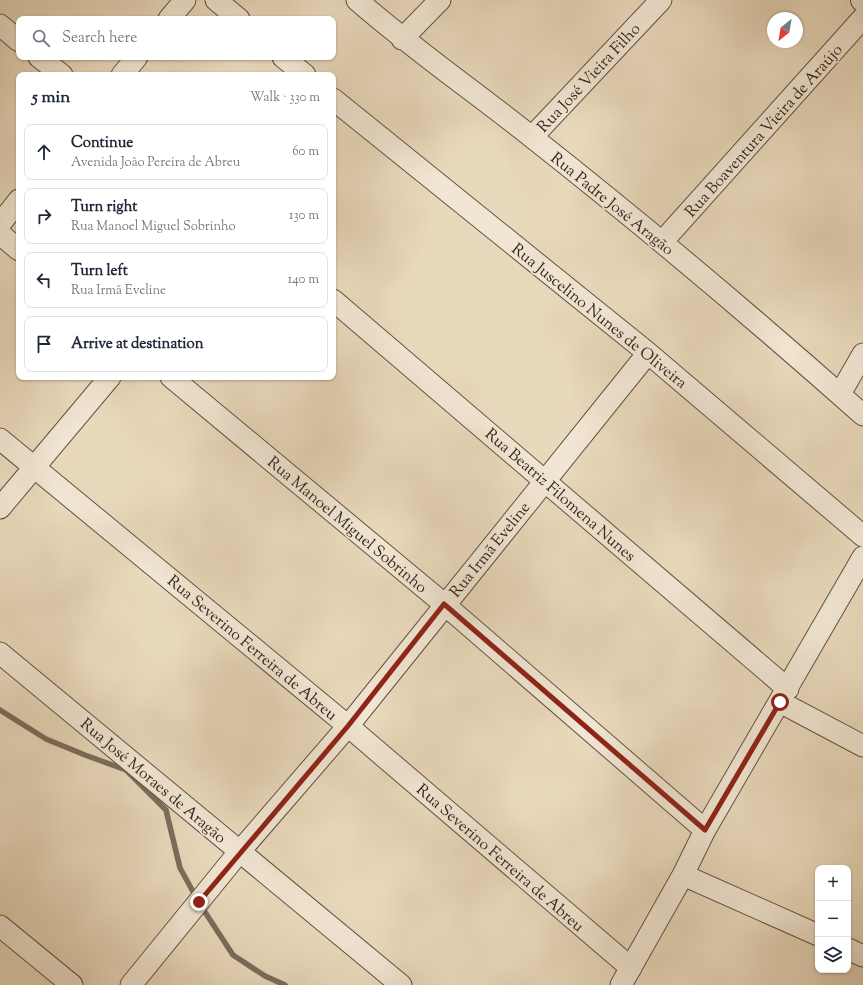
<!DOCTYPE html>
<html lang="en">
<head>
<meta charset="utf-8">
<style>
	:root { --surface:#fff; --page:#f2f2f3; --text:#1f2937; --muted:#747a83; --line:#e0e1e3 }
	body { margin:0; font-family:"Sorts Mill Goudy",serif; background:var(--page); color:var(--text) }
	.controls { position:absolute; right:12px; bottom:12px; display:grid; overflow:hidden; border-radius:8px; box-shadow:0 1px 3px #0004 }
	.controls button { width:36px; height:36px; display:grid; place-items:center; padding:0; border:0; border-bottom:1px solid var(--line); background:var(--surface); color:var(--text); font:20px sans-serif }
	.compass { position:absolute; left:767px; top:12px; width:36px; height:36px; border-radius:50%; background:var(--surface); box-shadow:0 1px 3px #0004; rotate:211deg }
	.stop { position:absolute; width:12px; height:12px; margin:-9px; border:3px solid #8f2418; border-radius:50%; background:#fff }
	.stop.end { background:#8f2418; border-color:#fff; box-shadow:0 1px 4px #0008 }
	.list { margin:0; padding:0; list-style:none }
	h2 { display:flex; justify-content:space-between; align-items:center; height:52px; margin:0; padding:0 16px; font-size:17px }
	h2 small { font-size:13px; font-weight:400; color:var(--muted) }
	.list li { display:grid; grid-template-columns:26px 1fr auto; gap:12px; align-items:center; box-sizing:border-box; height:56px; margin:0 8px 8px; padding:0 8px; border:1px solid var(--line); border-radius:8px }
	.list b { display:block; font-size:15px; white-space:nowrap }
	.list p { margin:0; font-size:13px; white-space:nowrap; color:var(--muted) }
	.list em { font-size:13px; font-style:normal; color:var(--muted) }
	.icon { flex:none; width:22px; height:22px; fill:none; stroke:currentColor; stroke-width:2; stroke-linecap:round; stroke-linejoin:round }
	.map { position:relative; flex:none; width:863px; height:985px; overflow:hidden }
	.search { position:absolute; background:var(--surface); box-shadow:0 1px 3px #0004; left:16px; top:16px; width:320px; height:44px; display:flex; align-items:center; gap:10px; box-sizing:border-box; padding:0 14px; border-radius:8px; color:var(--muted); font-size:15px }
	.panel { position:absolute; background:var(--surface); box-shadow:0 1px 3px #0004; left:16px; top:72px; width:320px; height:308px; border-radius:8px }
	.map>svg:first-child { display:block }
	.lines { fill:none; stroke-linecap:round; stroke-linejoin:round }
	.stream { stroke:#7b6e5c; stroke-width:5.5 }
	.minor-casing { stroke:#605445; stroke-width:23 }
	.tertiary-casing { stroke:#605445; stroke-width:24 }
	.minor { stroke:#f1e6d3; stroke-width:21 }
	.tertiary { stroke:#f1e6d3; stroke-width:22 }
	.route { stroke:#8f2418; stroke-width:5 }
	.labels { text-anchor:middle; stroke-width:3.5; stroke-linejoin:round; paint-order:stroke }
	.street-label { font-size:16px; fill:#32281d; stroke:#f1e6d3 }
</style>
</head>
<body>
<div class="map">
<svg width="863" height="985" viewBox="0 0 863 985">
	<rect width="100%" height="100%" fill="#e9d9bc"/>
	<filter id="stains"><feTurbulence type="fractalNoise" baseFrequency=".005" numOctaves="4"/><feColorMatrix values="0 0 0 0 .2 0 0 0 0 .09 0 0 0 0 .02 0 0 0 .5 -.17"/></filter>
	<radialGradient id="worn" r=".72"><stop offset=".6" stop-color="#630" stop-opacity="0"/><stop offset="1" stop-color="#630" stop-opacity=".3"/></radialGradient>
	<g class="lines">
		<!-- stream -->
		<path class="stream" d="M0,710l46,29 39,16 41,15 40,40 14,58 16,29
			M201,906l32,49 32,21 20,9"/>
		<!-- minor casing -->
		<g class="minor-casing">
			<path id="minor" d="M216,0l23,19
				M357,0c56,49 117,91 176,138 113,89 223,182 330,277
				M169,19l16,-19
				M0,25l19,16
				M402,39l38,-39
				M39,57l23,18
				M283,57l22,18
				M122,75l15,-18
				M333,99l315,254 215,183
				M532,137l129,-137
				M0,224l19,-24
				M0,234l19,16
				M662,242l201,-224
				M333,300l455,389
				M171,377l273,227 261,226
				M840,394l23,-40
				M0,439l348,287 283,242
				M0,508l110,-131
				M0,653l401,332
				M780,702l83,44
				M683,875l135,60
				M0,926l72,59
				M848,949l15,7
				M131,985l109,-134 108,-125 300,-373
				M621,985l62,-110 22,-45 158,-273"/>
		</g>
		<!-- tertiary casing -->
		<g class="tertiary-casing">
			<path id="tertiary" d="M862,0l1,1"/>
		</g>
		<!-- minor -->
		<use href="#minor" class="minor"/>
		<!-- tertiary -->
		<use href="#tertiary" class="tertiary"/>
	</g>
	<g class="lines">
		<!-- route -->
		<path class="route" d="M199,902l149,-176 96,-122 261,226 75,-128"/>
	</g>
	<g class="labels">
		<!-- street labels -->
		<g class="street-label">
			<text transform="translate(588 77) rotate(-47)" y="6">Rua José Vieira Filho</text>
			<text transform="translate(763 130) rotate(-48)" y="6">Rua Boaventura Vieira de Araújo</text>
			<text transform="translate(613 203) rotate(39)" y="6">Rua Padre José Aragão</text>
			<text transform="translate(600 315) rotate(39)" y="6">Rua Juscelino Nunes de Oliveira</text>
			<text transform="translate(561 494) rotate(41)" y="6">Rua Beatriz Filomena Nunes</text>
			<text transform="translate(348 524) rotate(40)" y="6">Rua Manoel Miguel Sobrinho</text>
			<text transform="translate(489 549) rotate(-51)" y="6">Rua Irmã Eveline</text>
			<text transform="translate(253 647) rotate(40)" y="6">Rua Severino Ferreira de Abreu</text>
			<text transform="translate(154 780) rotate(40)" y="6">Rua José Moraes de Aragão</text>
			<text transform="translate(501 857) rotate(41)" y="6">Rua Severino Ferreira de Abreu</text>
		</g>
	</g>
	<rect width="100%" height="100%" filter="url(#stains)"/>
	<rect width="100%" height="100%" fill="url(#worn)"/>
</svg>
<div class="controls">
<button>+</button>
<button>−</button>
<button><svg class="icon" aria-label="layers" viewBox="0 0 24 24"><path d="M12 4l9 5-9 5-9-5zM3 14l9 5 9-5"/></svg></button>
</div>
<svg class="compass" viewBox="-18 -18 36 36"><path d="M0-13l5 13h-10z" fill="#e53935"/><path d="M0 13l5-13h-10z" fill="#747a83"/></svg>
<div class="stop" style="left:780px;top:702px"></div>
<div class="stop end" style="left:199px;top:902px"></div>
<div class="search"><svg class="icon" aria-label="search" viewBox="0 0 24 24"><circle cx="10" cy="10" r="6"/><path d="M15 15l6 6"/></svg>Search here</div>
<section class="panel">
<h2>5 min<small>Walk · 330 m</small></h2>
<ul class="list">
<li><svg class="icon" aria-label="ahead" viewBox="0 0 24 24"><path d="M12 20V5M6 11l6-6 6 6"/></svg><div><b>Continue</b><p>Avenida João Pereira de Abreu</p></div><em>60 m</em></li>
<li><svg class="icon" aria-label="right" viewBox="0 0 24 24"><path d="M7 20v-9h11M14 6l5 5-5 5"/></svg><div><b>Turn right</b><p>Rua Manoel Miguel Sobrinho</p></div><em>130 m</em></li>
<li><svg class="icon" aria-label="left" viewBox="0 0 24 24"><path d="M17 20v-9H6M10 6l-5 5 5 5"/></svg><div><b>Turn left</b><p>Rua Irmã Eveline</p></div><em>140 m</em></li>
<li><svg class="icon" aria-label="arrive" viewBox="0 0 24 24"><path d="M6 21V4h12l-3 4 3 4H6"/></svg><div><b>Arrive at destination</b></div></li>
</ul>
</section>
</div>
</body>
</html>
